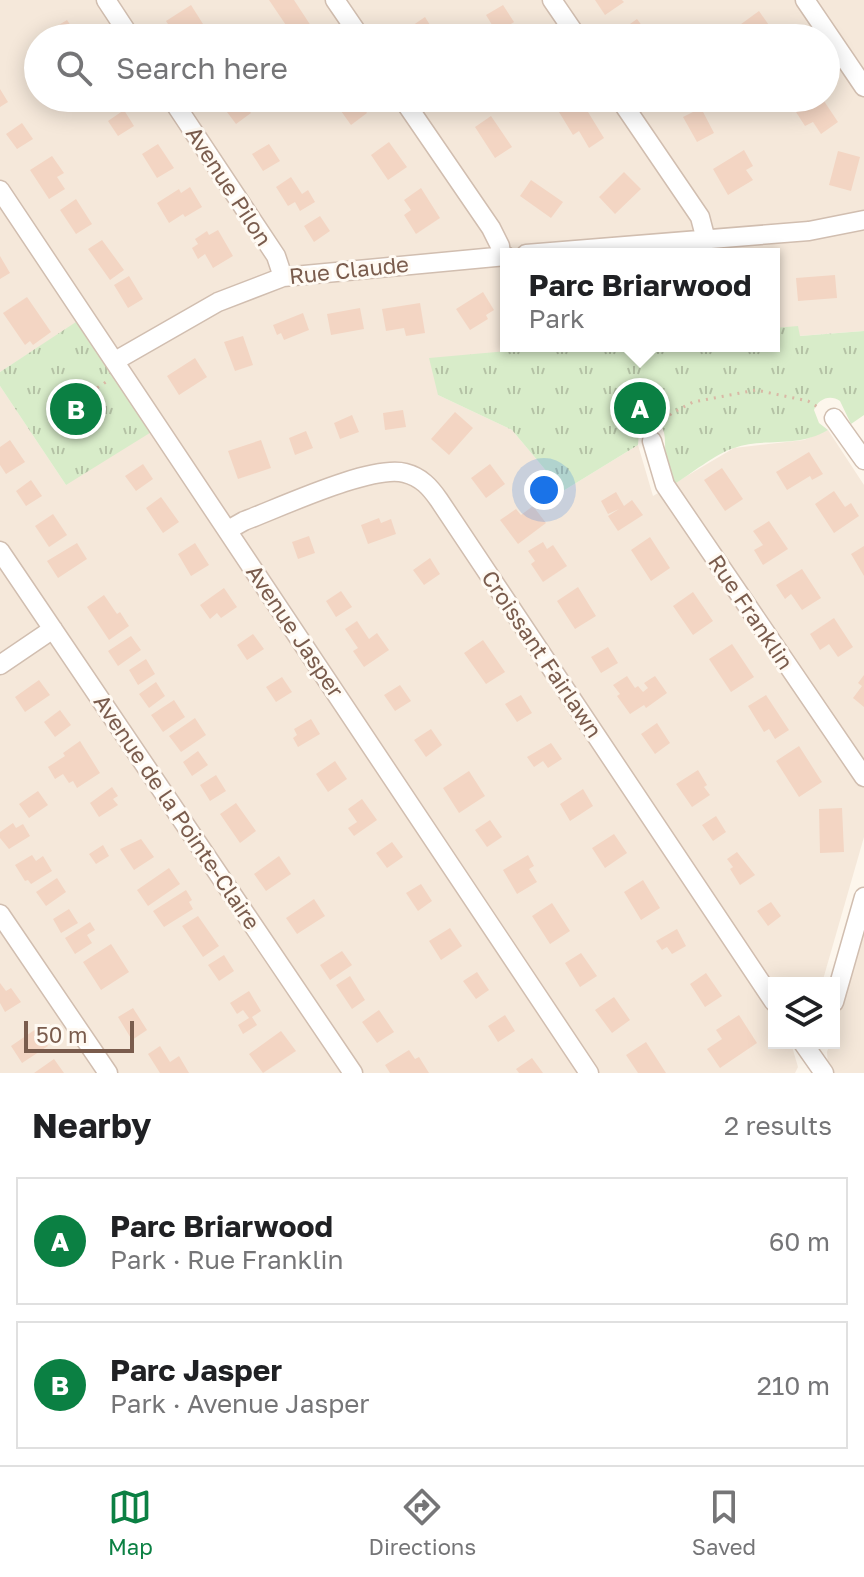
<!DOCTYPE html>
<html lang="en">
<head>
<meta charset="utf-8">
<style>
	:root { --surface:#fff; --page:#f2f2f2; --text:#202124; --muted:#757577; --line:#e0e0e0; --accent:#0b8043 }
	body { margin:0; font-family:"Golos Text",sans-serif; background:var(--page); color:var(--text) }
	.controls { position:absolute; right:24px; bottom:24px; display:grid; overflow:hidden; border-radius:0px; box-shadow:0 4px 20px #0003 }
	.controls button { width:72px; height:72px; display:grid; place-items:center; padding:0; border:0; border-bottom:2px solid var(--line); background:var(--surface); color:var(--text); font:40px sans-serif }
	.scale { position:absolute; left:24px; bottom:20px; width:110px; box-sizing:border-box; padding-left:8px; border:4px solid #7a5c4d; border-top:0; font-size:22px; line-height:28px; white-space:nowrap; color:#7a5c4d; -webkit-text-stroke:6px #fffaf3; paint-order:stroke }
	.you { position:absolute; left:544px; top:490px; width:28px; height:28px; margin:-20px; border:6px solid #fff; border-radius:50%; background:#1a73e8; box-shadow:0 0 0 12px #1a73e833 }
	.badge { display:grid; place-items:center; width:52px; height:52px; border-radius:50%; background:var(--accent); color:#fff; font-size:26px; font-weight:700 }
	.pin { position:absolute; translate:-50% -50%; border:4px solid #fff; box-shadow:0 2px 8px #0006 }
	.popup { position:absolute; left:500px; top:248px; width:280px; height:104px; box-sizing:border-box; display:grid; place-content:center; border-radius:0px; background:var(--surface); filter:drop-shadow(0 2px 6px #0005); font-size:26px; white-space:nowrap; color:var(--muted) }
	.popup b { font-size:30px; color:var(--text) }
	.popup::after { content:''; position:absolute; left:50%; top:100%; margin-left:-16px; border:16px solid transparent; border-top-color:var(--surface) }
	.list { margin:0; padding:0; list-style:none }
	h2 { display:flex; justify-content:space-between; align-items:center; height:104px; margin:0; padding:0 32px; font-size:34px }
	h2 small { font-size:26px; font-weight:400; color:var(--muted) }
	.list li { display:grid; grid-template-columns:52px 1fr auto; gap:24px; align-items:center; box-sizing:border-box; height:128px; margin:0 16px 16px; padding:0 16px; border:2px solid var(--line); border-radius:0px }
	.list b { display:block; font-size:30px; white-space:nowrap }
	.list p { margin:0; font-size:26px; white-space:nowrap; color:var(--muted) }
	.list em { font-size:26px; font-style:normal; color:var(--muted) }
	.icon { flex:none; width:44px; height:44px; fill:none; stroke:currentColor; stroke-width:2; stroke-linecap:round; stroke-linejoin:round }
	.map { position:relative; flex:none; width:864px; height:1073px; overflow:hidden }
	.search { position:absolute; background:var(--surface); box-shadow:0 4px 20px #0003; left:24px; right:24px; top:24px; height:88px; display:flex; align-items:center; gap:20px; box-sizing:border-box; padding:0 28px; border-radius:44px; color:var(--muted); font-size:30px }
	.sheet { height:392px; background:var(--surface) }
	nav { display:flex; justify-content:space-around; align-items:center; box-sizing:border-box; height:112px; border-top:2px solid var(--line); background:var(--surface); font-size:22px; color:var(--muted) }
	nav a { display:grid; justify-items:center; gap:4px }
	nav .on { color:var(--accent) }
	.map>svg:first-child { display:block }
	.residential { fill:#f5e8da; fill-rule:evenodd }
	.park { fill:url(#park-tufts) }
	.building { fill:#f3d5c3 }
	.lines { fill:none; stroke-linecap:round; stroke-linejoin:round }
	.street-casing { stroke:#d1beb0; stroke-width:21 }
	.path { stroke:#d9b8a5; stroke-width:3; stroke-dasharray:2 6; stroke-linecap:butt }
	.street { stroke:#fff; stroke-width:18 }
	.labels { text-anchor:middle; stroke-width:6; stroke-linejoin:round; paint-order:stroke }
	.street-label { font-size:22px; fill:#7a5c4d; stroke:#fffaf3 }
</style>
</head>
<body>
<div class="map">
<svg width="864" height="1073" viewBox="0 0 864 1073">
	<defs>
		<pattern id="park-tufts" width="24" height="20" patternUnits="userSpaceOnUse" patternTransform="scale(2)"><rect width="24" height="20" fill="#d8ecc9"/><path d="M3 7l-1-3M5 7V3M7 7l1-3M15 17l-1-3M17 17v-4M19 17l1-3" fill="none" stroke="#b4c2a5"/></pattern>
	</defs>
	<rect width="100%" height="100%" fill="#fdf6ec"/>
	<!-- residential -->
	<path class="residential" d="M0,0h864v331l-65,5 -25,-8v-74h-268v92h59l-127,49 74,35 51,61 75,-46 15,51 81,-48 70,-8 24,-10 36,55v352l-42,146h-48v60h17l7,24 -3,6h-795v-687l66,99 13,-164 -79,51zM38,38h788v60h-788z
		M864,923v150h-32l-4,-7 -1,-14 3,-9h4v-14z"/>
	<!-- park -->
	<path class="park" d="M79,320l74,111 -87,54 -66,-99v-14z
		M798,326l2,10 64,-5v84l-13,9 -11,-23c-10,-7 -22,-2 -26,9l5,13 9,7c-32,19 -65,7 -94,18 -19,6 -43,26 -61,37 -2,-8 -6,-17 -7,-25 -3,-16 6,-50 -27,-29l-1,14 -75,46 -51,-61 -74,-35 -9,-37 135,-12h210v-18z"/>
	<!-- building -->
	<path class="building" d="M269,0h25l17,26 -17,11z
		M595,0h27l2,2 -19,13z
		M191,5l12,19 -26,14 -11,-17z
		M503,5l11,17 -17,11 -11,-18z
		M759,11l14,20 -11,7h-40z
		M425,17l13,21h-26l-6,-8z
		M637,19l14,19h-26l-5,-7z
		M67,20l12,18h-21l-6,-9z
		M515,24l9,14h-22l-3,-4z
		M0,89l8,13 -8,5z
		M229,98h11l11,15 -15,11 -15,-20z
		M345,98h11l11,15 -16,12 -15,-21z
		M448,98h25l-17,12z
		M665,98h18l-12,8z
		M816,98h6l16,24 -17,12 -8,-12 -8,4 -9,-14z
		M580,99l24,39 -15,10 -10,-17 -6,4 -14,-23z
		M701,108l13,25 -17,9 -14,-25z
		M124,110l10,16 -16,10 -10,-15z
		M491,116l21,31 -17,11 -20,-31z
		M22,123l11,16 -16,10 -11,-15z
		M389,142l18,25 -19,13 -17,-25z
		M158,144l16,24 -17,10 -15,-24z
		M269,144l11,17 -17,10 -11,-17z
		M744,150l9,16 -7,4 7,10 -25,15 -15,-26z
		M838,151l22,6 -9,34 -22,-6z
		M52,156l12,17 -7,4 8,12 -16,10 -19,-29z
		M624,172l17,17 -26,25 -16,-17z
		M291,177l11,17 6,-4 7,12 -15,9 -5,-9 -7,4 -12,-19z
		M531,180l32,22 -12,16 -31,-22z
		M190,187l12,20 -17,10 -2,-3 -14,9 -12,-20 22,-14 2,4z
		M421,188l19,30 -24,16 -12,-19 7,-5 -7,-10z
		M76,199l16,25 -16,10 -16,-24z
		M320,216l10,15 -16,11 -10,-16z
		M218,230l15,26 -20,12 -8,-14 -7,5 -6,-11 6,-4 -3,-5 12,-8 2,4z
		M102,240l22,30 -14,10 -22,-31z
		M0,256l10,17 -10,6z
		M835,275l2,23 -39,3 -2,-23z
		M129,276l14,23 -15,9 -14,-23z
		M483,292l11,18 -8,5 2,4 -18,11 -14,-21z
		M27,297l24,35 -18,13 -3,-4 -5,4 -22,-32z
		M420,303l5,30 -19,3 -2,-8 -18,3 -4,-22z
		M360,308l4,21 -33,6 -4,-21z
		M303,313l6,17 -25,10 -3,-7 -4,2 -4,-10z
		M243,336l10,29 -18,6 -11,-29z
		M195,358l12,19 -28,18 -12,-19z
		M403,410l3,17 -21,3 -2,-17z
		M455,412l18,16 -24,27 -18,-16z
		M352,415l7,17 -19,7 -6,-16z
		M306,431l7,17 -18,7 -6,-17z
		M10,440l15,22 -19,12 -6,-9v-18z
		M261,440l10,28 -33,11 -10,-28z
		M809,452l14,22 -11,6 -2,-4 -23,14 -11,-18z
		M143,464l10,15 -17,12 -11,-15z
		M490,464l15,20 -19,14 -15,-20z
		M722,468l21,31 -18,12 -21,-31z
		M31,480l11,16 -16,10 -10,-15z
		M834,491l11,16 6,-4 8,13 -25,17 -19,-29z
		M616,492l8,14 8,-6 11,15 -25,16 -10,-15 11,-7 -11,5 -7,-13z
		M161,497l18,25 -16,11 -17,-25z
		M533,506l13,17 -28,21 -18,-24 16,-11 5,6z
		M53,514l14,21 -18,12 -14,-21z
		M379,518l2,5 10,-4 5,15 -28,10 -7,-19z
		M769,521l19,28 -25,16 -9,-15 9,-5 -10,-14z
		M309,536l6,17 -17,6 -6,-17z
		M650,537l20,31 -19,13 -20,-31z
		M543,542l4,7 6,-4 14,21 -24,16 -12,-18 4,-3 -7,-10z
		M77,543l10,16 -29,19 -11,-17z
		M195,543l14,22 -18,11 -13,-22z
		M864,546v30l-13,-22z
		M430,558l10,16 -16,11 -11,-15z
		M802,569l19,29 -19,12 -11,-16 -6,5 -9,-14z
		M578,587l18,29 -21,13 -18,-28z
		M224,588l13,19 -16,11 -4,-5 -7,6 -10,-14z
		M341,591l11,16 -16,10 -10,-16z
		M693,592l20,29 -20,14 -20,-29z
		M104,595l13,19 3,-2 9,14 -20,14 -22,-33z
		M834,618l19,29 -15,10 -9,-13 -9,6 -10,-16z
		M357,621l12,18 8,-6 12,17 -25,17 -11,-16 5,-3 -13,-19z
		M253,634l11,15 -17,11 -10,-15z
		M131,636l10,14 -23,16 -10,-15z
		M483,640l22,32 -19,12 -22,-31z
		M732,644l22,33 -23,15 -22,-33z
		M608,647l10,16 -17,10 -10,-16z
		M146,659l9,15 -17,11 -9,-15z
		M864,675v32l-11,-9 9,-12 -4,-3z
		M627,676l8,12 3,-2 5,6 5,-4 -4,-5 11,-7 12,17 -21,15 -2,-3 -14,9 -13,-18 3,-2 -7,-9z
		M282,677l10,15 -16,10 -10,-15z
		M39,680l11,15 -25,17 -10,-15z
		M156,682l9,14 -16,12 -10,-14z
		M400,685l11,16 -16,10 -11,-16z
		M521,695l11,18 -15,9 -12,-18z
		M766,695l23,35 -14,9 -6,-10 -5,3 -16,-26z
		M174,700l11,17 -22,15 -12,-17z
		M60,710l11,15 -16,12 -11,-15z
		M195,718l11,17 -25,17 -12,-16z
		M311,719l9,15 -22,13 -5,-9 4,-3 -3,-6z
		M657,723l13,20 -15,11 -14,-20z
		M431,729l11,16 -16,12 -12,-17z
		M80,741l20,32 -23,15 -4,-7 -4,2 -6,-9 -8,5 -7,-12 17,-11 -2,-3z
		M551,743l11,16 -14,9 -5,-7 -9,6 -7,-10z
		M799,746l23,36 -23,15 -23,-36z
		M198,751l10,14 -16,11 -9,-14z
		M335,761l12,18 -19,13 -12,-18z
		M698,770l9,15 -3,2 6,8 -18,12 -16,-23z
		M469,771l16,25 -26,17 -16,-25z
		M216,775l10,16 -16,10 -10,-16z
		M112,787l6,9 -5,3 5,6 -19,12 -9,-14z
		M583,789l10,17 -23,15 -10,-17z
		M38,791l10,14 -19,13 -10,-14z
		M362,799l15,21 -23,16 -6,-8 9,-6 -9,-13z
		M236,803l20,28 -16,12 -20,-29z
		M842,808l2,44 -24,1 -1,-44z
		M716,816l10,16 -13,9 -11,-16z
		M490,820l12,17 -15,10 -12,-17z
		M13,823l3,5 7,-4 7,12 -21,13 -9,-11v-6z
		M614,834l13,19 -22,15 -13,-20z
		M141,839l13,18 -20,13 -14,-21z
		M392,842l11,15 -16,11 -11,-15z
		M103,845l6,11 -13,8 -7,-10z
		M737,852l18,23 -15,10 -10,-16 3,-2 -6,-8z
		M32,855l4,6 7,-5 9,15 -21,13 -3,-4 -3,1 -10,-16z
		M528,855l6,11 -5,3 8,13 -20,12 -14,-24z
		M279,856l12,18 -25,17 -12,-17z
		M169,868l11,16 -32,22 -11,-16z
		M57,878l9,14 -20,14 -10,-14z
		M643,880l17,28 -19,12 -17,-28z
		M421,884l11,17 -14,10 -12,-18z
		M186,890l6,10 -3,2 4,7 -29,18 -11,-16z
		M314,899l11,17 -28,18 -11,-16z
		M771,902l10,14 -13,10 -11,-15z
		M552,903l18,28 -20,13 -18,-28z
		M69,909l9,14 -17,10 -8,-14z
		M198,916l21,30 -16,11 -21,-31z
		M90,922l5,8 -8,5 5,8 -17,11 -10,-16z
		M450,928l12,18 -21,14 -12,-19z
		M677,929l9,17 -14,8 -5,-7 -5,3 -6,-9z
		M111,944l18,28 -28,18 -18,-28z
		M342,951l10,14 -22,15 -10,-15z
		M581,953l16,23 -17,11 -15,-24z
		M224,955l10,16 -15,10 -11,-16z
		M477,972l12,18 -13,9 -13,-18z
		M706,973l16,23 -17,11 -15,-23z
		M350,976l15,24 -13,9 -16,-24z
		M0,983l6,8 5,-3 10,14 -16,10 -5,-9z
		M249,991l12,20 -9,6 5,8 -14,9 -5,-9 11,-7 -6,-8 -6,4 -7,-11z
		M614,997l16,23 -18,13 -17,-23z
		M133,1008l14,22 -15,10 -14,-23z
		M379,1010l15,22 -17,11 -15,-21z
		M505,1015l10,16 -17,11 -10,-16z
		M739,1015l18,28 -37,25 -13,-19 15,-10 -6,-9z
		M36,1029l12,17 -26,17 -11,-17z
		M281,1031l15,20 -33,22 -14,-19z
		M646,1042l20,31h-28l-12,-18z
		M160,1046l10,16 9,-6 10,17h-29l-12,-19z
		M409,1050l6,9 4,-2 10,16h-39l-5,-8z
		M532,1058l11,15h-24l-3,-4z
		M54,1059l10,14h-30z"/>
	<g class="lines">
		<!-- street casing -->
		<g class="street-casing">
			<path id="street" d="M106,0l25,38
				M335,0l26,38
				M552,0l26,38
				M805,0l59,87
				M171,98l105,158 7,21
				M402,98l89,130 9,18 1,10
				M619,98l81,119 6,23
				M0,190l589,883
				M526,254l283,-23 55,-11
				M115,361l103,-59 65,-25 223,-21
				M834,418l30,42
				M652,441l13,44 199,292
				M228,530l16,-9c35,-13 128,-57 161,-48 16,4 25,14 34,27l335,502
				M0,551l353,522
				M0,665l53,-36
				M0,914l108,159
				M834,1002l30,-105
				M803,1043l21,30"/>
		</g>
		<!-- path -->
		<path class="path" d="M64,410l45,-30
			M658,426l14,-13 21,-11 63,-12 52,11 13,8"/>
		<!-- street -->
		<use href="#street" class="street"/>
	</g>
	<g class="labels">
		<!-- street labels -->
		<g class="street-label">
			<text transform="translate(229 186) rotate(57)" y="8">Avenue Pilon</text>
			<text transform="translate(349 270) rotate(-6)" y="8">Rue Claude</text>
			<text transform="translate(751 612) rotate(56)" y="8">Rue Franklin</text>
			<text transform="translate(295 631) rotate(56)" y="8">Avenue Jasper</text>
			<text transform="translate(542 654) rotate(56)" y="8">Croissant Fairlawn</text>
			<text transform="translate(177 812) rotate(56)" y="8">Avenue de la Pointe-Claire</text>
		</g>
	</g>
</svg>
<div class="controls">
<button><svg class="icon" aria-label="layers" viewBox="0 0 24 24"><path d="M12 4l9 5-9 5-9-5zM3 14l9 5 9-5"/></svg></button>
</div>
<div class="scale">50 m</div>
<div class="you"></div>
<div class="pin badge" style="left:640px;top:408px">A</div>
<div class="popup"><b>Parc Briarwood</b>Park</div>
<div class="pin badge" style="left:76px;top:409px">B</div>
<div class="search"><svg class="icon" aria-label="search" viewBox="0 0 24 24"><circle cx="10" cy="10" r="6"/><path d="M15 15l6 6"/></svg>Search here</div>
</div>
<section class="sheet">
<h2>Nearby<small>2 results</small></h2>
<ul class="list">
<li><span class="badge">A</span><div><b>Parc Briarwood</b><p>Park · Rue Franklin</p></div><em>60 m</em></li>
<li><span class="badge">B</span><div><b>Parc Jasper</b><p>Park · Avenue Jasper</p></div><em>210 m</em></li>
</ul>
</section>
<nav>
<a class="on"><svg class="icon" aria-label="map" viewBox="0 0 24 24"><path d="M3 6l6-2 6 2 6-2v14l-6 2-6-2-6 2zM9 4v14M15 6v14"/></svg>Map</a>
<a><svg class="icon" aria-label="directions" viewBox="0 0 24 24"><path d="M12 3l9 9-9 9-9-9zM9 14v-3h6M13 9l2 2-2 2"/></svg>Directions</a>
<a><svg class="icon" aria-label="saved" viewBox="0 0 24 24"><path d="M7 4h10v16l-5-4-5 4z"/></svg>Saved</a>
</nav>
</body>
</html>
